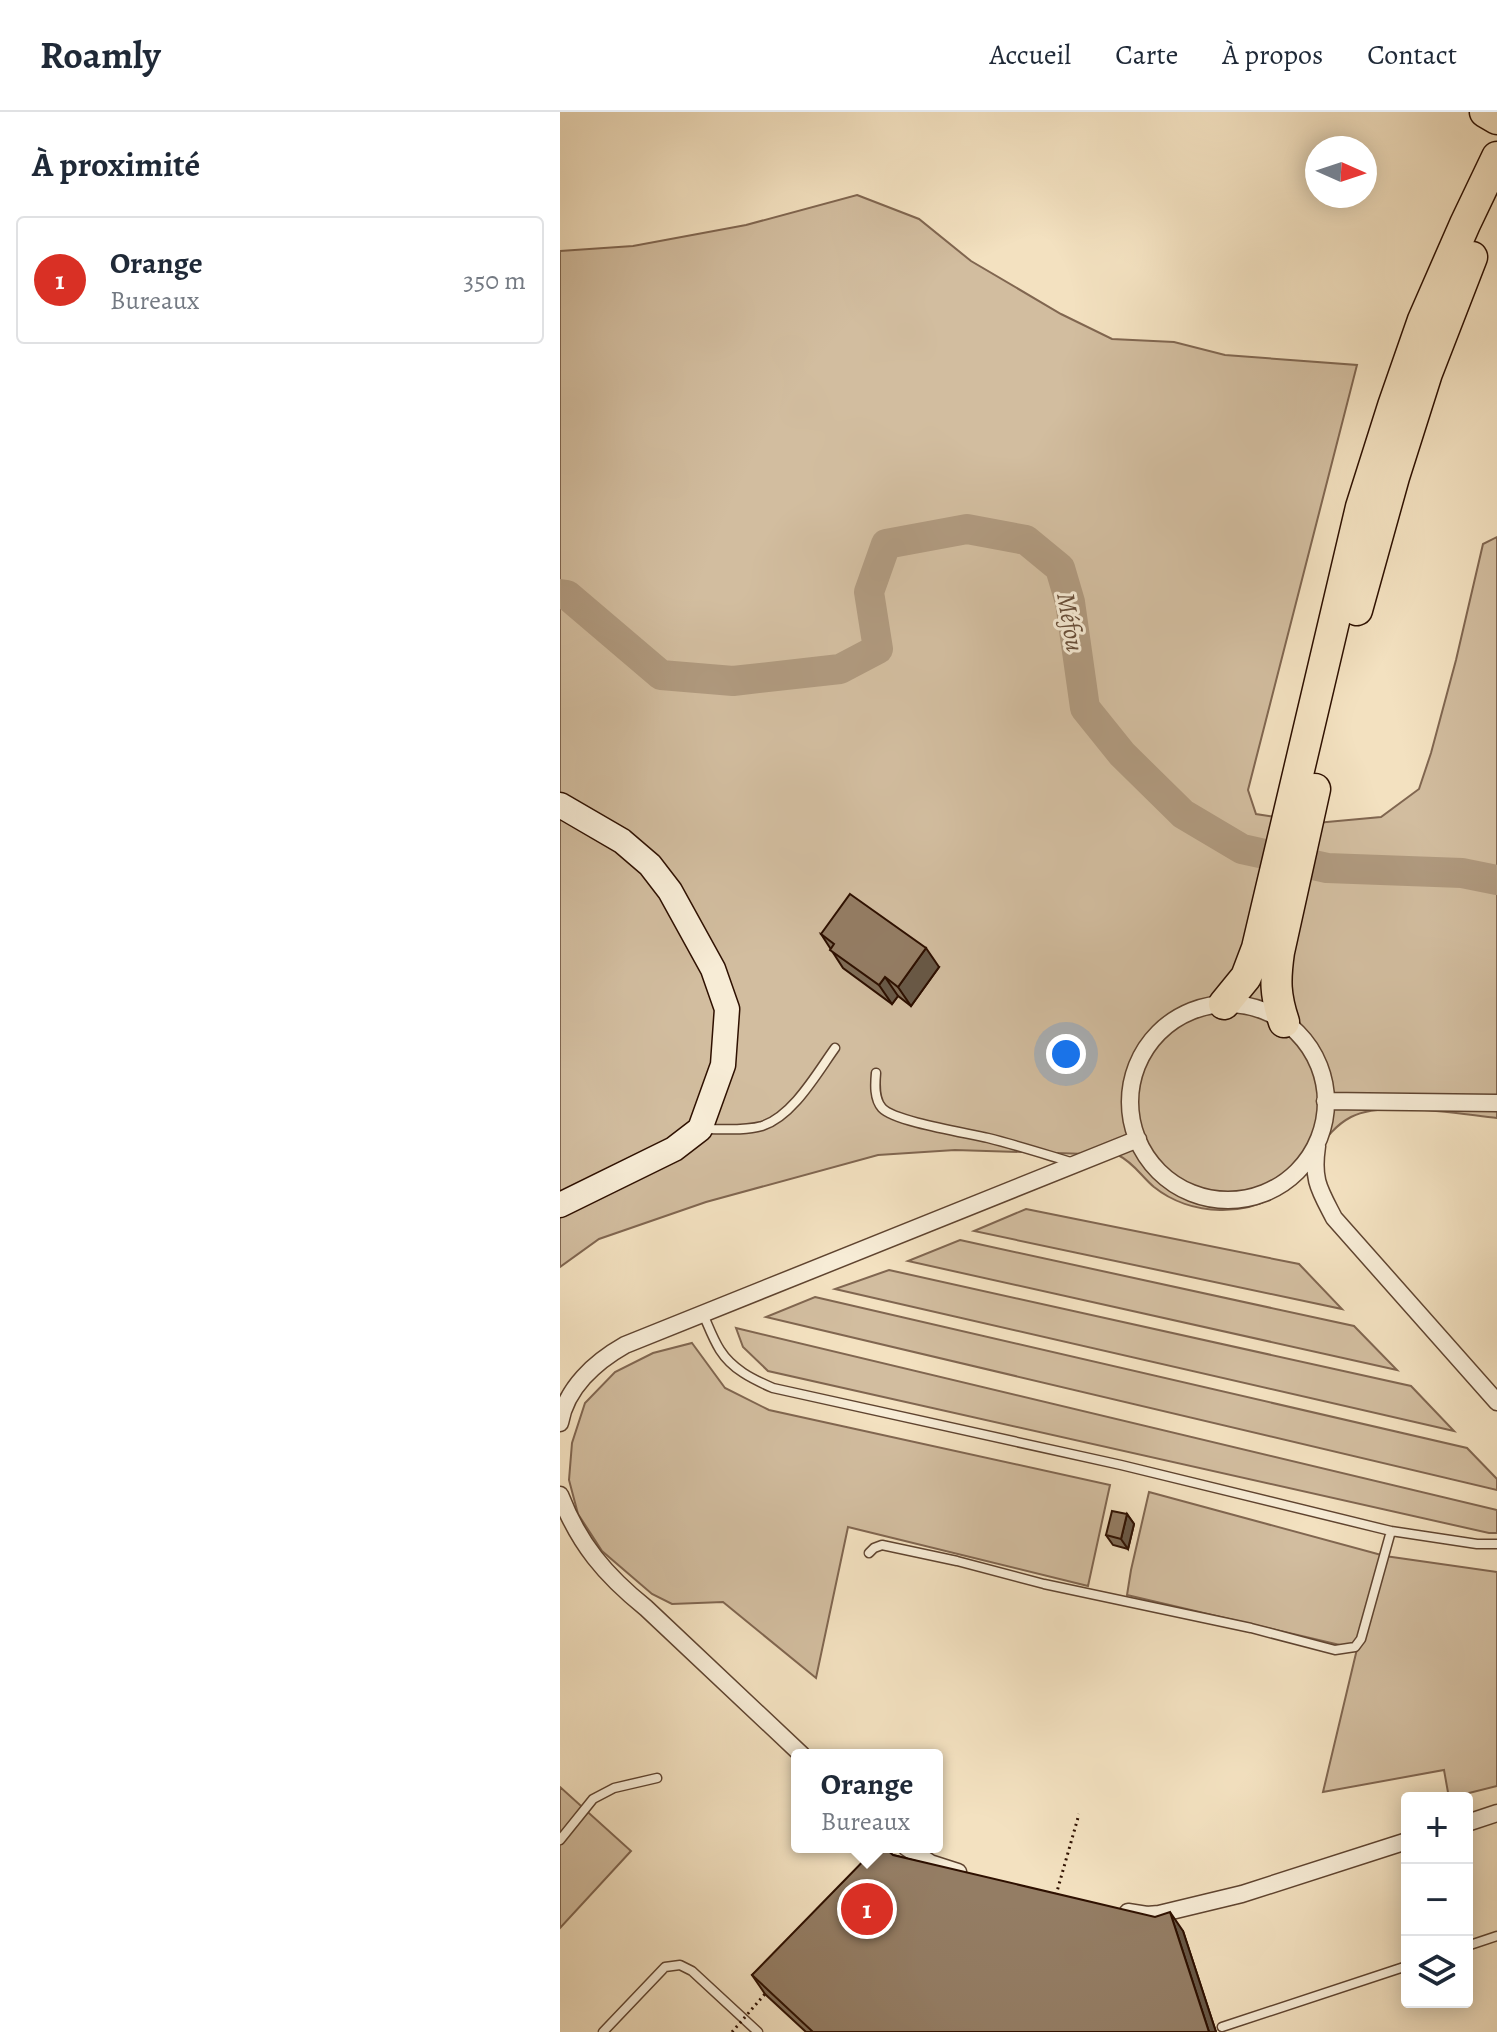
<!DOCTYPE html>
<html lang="fr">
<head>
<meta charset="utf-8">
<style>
	:root { --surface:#fff; --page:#f2f2f3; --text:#1f2937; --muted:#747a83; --line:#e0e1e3; --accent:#d93025 }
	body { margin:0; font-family:Alegreya,serif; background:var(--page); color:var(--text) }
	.controls { position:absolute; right:24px; bottom:24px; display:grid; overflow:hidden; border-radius:8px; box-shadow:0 4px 20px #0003 }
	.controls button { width:72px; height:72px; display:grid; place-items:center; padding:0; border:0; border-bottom:2px solid var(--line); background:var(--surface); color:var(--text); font:40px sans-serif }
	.compass { position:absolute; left:745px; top:24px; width:72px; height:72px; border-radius:50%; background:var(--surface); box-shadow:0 4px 20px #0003; rotate:93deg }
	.you { position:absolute; left:506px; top:942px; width:28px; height:28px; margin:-20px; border:6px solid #fff; border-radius:50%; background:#1a73e8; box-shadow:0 0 0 12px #1a73e833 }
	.badge { display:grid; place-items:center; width:52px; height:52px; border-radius:50%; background:var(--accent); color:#fff; font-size:26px; font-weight:700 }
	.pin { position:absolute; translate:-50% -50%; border:4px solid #fff; box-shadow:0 2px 8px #0006 }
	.popup { position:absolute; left:231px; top:1637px; width:152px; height:104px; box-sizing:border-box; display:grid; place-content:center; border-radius:8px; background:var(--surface); filter:drop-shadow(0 2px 6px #0005); font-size:26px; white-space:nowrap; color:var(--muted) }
	.popup b { font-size:30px; color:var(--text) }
	.popup::after { content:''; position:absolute; left:50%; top:100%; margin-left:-16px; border:16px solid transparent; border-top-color:var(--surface) }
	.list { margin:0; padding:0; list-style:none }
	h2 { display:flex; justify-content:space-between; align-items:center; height:104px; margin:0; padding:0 32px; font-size:34px }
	h2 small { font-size:26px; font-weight:400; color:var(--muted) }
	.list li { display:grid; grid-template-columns:52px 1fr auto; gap:24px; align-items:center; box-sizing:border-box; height:128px; margin:0 16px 16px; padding:0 16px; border:2px solid var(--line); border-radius:8px }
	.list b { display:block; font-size:30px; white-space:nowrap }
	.list p { margin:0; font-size:26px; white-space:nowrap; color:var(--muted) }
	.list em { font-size:26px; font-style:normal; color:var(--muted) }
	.icon { flex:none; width:44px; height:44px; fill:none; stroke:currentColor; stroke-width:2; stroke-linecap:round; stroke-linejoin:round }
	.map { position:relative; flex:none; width:937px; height:1920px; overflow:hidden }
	header { display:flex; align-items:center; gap:48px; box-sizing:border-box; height:112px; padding:0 40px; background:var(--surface); border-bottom:2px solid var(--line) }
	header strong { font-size:38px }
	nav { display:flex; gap:44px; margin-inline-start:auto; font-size:28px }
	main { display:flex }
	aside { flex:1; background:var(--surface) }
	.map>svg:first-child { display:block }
	.green { fill:#d2bd9f; stroke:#806650; stroke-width:2 }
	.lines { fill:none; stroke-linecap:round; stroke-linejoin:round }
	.river { stroke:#b09a7f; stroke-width:30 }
	.service-casing { stroke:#5f4430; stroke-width:11 }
	.minor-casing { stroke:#5f4430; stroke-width:19 }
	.secondary-casing { stroke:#2e1000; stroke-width:27 }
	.motorway-casing { stroke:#2e1000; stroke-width:33 }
	.path { stroke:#2e1000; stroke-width:3; stroke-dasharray:2 4; stroke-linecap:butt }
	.service { stroke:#f7ecd6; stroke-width:8 }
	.minor { stroke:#f7ecd6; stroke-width:16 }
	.secondary { stroke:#f7ecd6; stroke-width:24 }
	.motorway { stroke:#f3e1c0; stroke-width:30 }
	.path-bridge { stroke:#2e1000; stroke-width:3; stroke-dasharray:2 4; stroke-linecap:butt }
	.wall { fill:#7f6c56; stroke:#2e1000; stroke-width:2 }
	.shaded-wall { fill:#685846; stroke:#2e1000; stroke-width:2 }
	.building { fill:#947d64; stroke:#2e1000; stroke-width:2 }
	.labels { text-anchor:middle; stroke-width:6; stroke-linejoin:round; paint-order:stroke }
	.water-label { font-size:26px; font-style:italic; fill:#684e39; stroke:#f7ecd6 }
</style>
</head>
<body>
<header>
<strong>Roamly</strong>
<nav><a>Accueil</a><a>Carte</a><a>À propos</a><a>Contact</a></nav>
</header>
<main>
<aside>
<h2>À proximité<small></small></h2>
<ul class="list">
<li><span class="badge">1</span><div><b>Orange</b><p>Bureaux</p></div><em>350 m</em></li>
</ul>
</aside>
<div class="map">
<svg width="937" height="1920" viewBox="0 0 937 1920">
	<rect width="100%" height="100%" fill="#f3e1c0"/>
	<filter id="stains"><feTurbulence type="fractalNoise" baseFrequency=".0025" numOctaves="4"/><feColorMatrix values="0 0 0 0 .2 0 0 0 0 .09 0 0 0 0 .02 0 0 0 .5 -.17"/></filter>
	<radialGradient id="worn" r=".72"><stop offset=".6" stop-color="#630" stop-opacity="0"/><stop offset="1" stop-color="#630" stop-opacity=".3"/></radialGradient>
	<!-- green -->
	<path class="green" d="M297,83l62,24 52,42 90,53 51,25 62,3 51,13 132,10 -109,425 8,24 60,9 65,-6 38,-28 12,-36 25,-93 27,-116 14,-7v581c-38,-4 -113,-18 -146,-1 -23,12 -32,34 -49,53 -5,6 -10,13 -16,18 -36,31 -96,28 -132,-1 -13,-11 -20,-24 -36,-32l-163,-5 -77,5 -172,47 -107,37 -39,28v-1016l73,-5 113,-21z
		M466,1097l273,55 43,45 -368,-78z
		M400,1128l394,86 43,44 -489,-109z
		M329,1158l522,116 43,45 -619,-142z
		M255,1185l652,151 30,31v11l-731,-173z
		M176,1216l761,182v23h-8l-721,-162 -25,-24z
		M132,1231l33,45 44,22 341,75 -22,101 -240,-59 -32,151 -93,-76 -51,2 -20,-10 -50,-43 -24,-37 -9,-34 3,-37 13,-40 30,-31 38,-19z
		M589,1380l236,64 112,16v214l-48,12 -5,-28 -121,22 34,-143 -230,-54 4,-25z
		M0,1675l71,64 -71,77z"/>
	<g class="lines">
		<!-- river -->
		<path class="river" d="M0,482l7,1 94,80 72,6 107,-12 38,-20 -9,-57 17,-48 81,-15 59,11 34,28 10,34 15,106 37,46 61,60 59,35 85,19 135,5 35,7"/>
		<!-- service casing -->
		<g class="service-casing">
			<path id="service" d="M316,961c-1,11 -2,26 6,35 13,14 86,25 106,30 28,7 56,16 83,24
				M144,1017c19,0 40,2 58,-3 31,-10 55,-53 73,-78
				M143,1202c5,11 10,25 17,36 12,19 32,29 53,38l348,77 270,66 86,13h20
				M309,1441l5,-5 8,-3 75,16 87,23 207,44 84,22 20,-3 6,-8 30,-108
				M0,1728l33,-41 21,-11 43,-10
				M907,1834l30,-10
				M662,1915l185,-61
				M43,1920l62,-65 15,-2 12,6 66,61"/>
		</g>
		<!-- minor casing -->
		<g class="minor-casing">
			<path id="minor" d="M570 990a98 98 0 1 1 196 0a98 98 0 1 1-196 0Z
				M765,989l172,2
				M757,1034c-5,34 2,43 17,72l163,184
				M0,1311c6,-35 35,-61 65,-78l513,-206
				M0,1383c19,49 45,80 86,113l156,147
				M907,1711l30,-10
				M346,1735l24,16 28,9
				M568,1800l19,3 12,-1 83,-20 165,-53"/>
		</g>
		<!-- secondary casing -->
		<g class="secondary-casing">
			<path id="secondary" d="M0,693l62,36 28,24 20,26 43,78 14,40 -4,56 -23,64 -26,20 -114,56"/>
		</g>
		<!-- motorway casing -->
		<g class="motorway-casing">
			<path id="motorway" d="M925,0l12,7
				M797,498l37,-133 33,-104 45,-116
				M664,892l22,-27 11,-29 104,-441 32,-101 30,-86 42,-96 32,-67
				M724,910c-9,-27 -9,-42 -5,-70l36,-163"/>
		</g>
		<!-- path -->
		<path class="path" d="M496,1783l23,-81"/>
		<!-- service -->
		<use href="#service" class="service"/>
		<!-- minor -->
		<use href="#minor" class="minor"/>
		<!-- secondary -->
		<use href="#secondary" class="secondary"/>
		<!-- motorway -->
		<use href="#motorway" class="motorway"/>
		<!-- path-bridge -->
		<path class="path-bridge" d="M172,1920l33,-38"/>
	</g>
	<!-- wall -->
	<path class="wall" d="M261,822l118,33 -28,39 -13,-10 -6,8 -49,-36z
		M567,1402l7,10 -6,25 -15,-4 -7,-10z
		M333,1743l290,76 33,101h-410l-41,-38 -13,-19z"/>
	<!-- shaded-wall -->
	<path class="shaded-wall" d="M366,836l13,19 -28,39 -13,-19z
		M325,865l13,19 -6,8 -13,-19z
		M567,1402l7,10 -6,25 -7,-10z
		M610,1800l13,19 33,101h-7z"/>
	<!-- building -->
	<path class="building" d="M290,782l76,54 -28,39 -13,-10 -6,8 -49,-35 4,-6 -13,-10z
		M552,1399l15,3 -6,25 -15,-4z
		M317,1735h7l9,8 262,62 15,-5 39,120h-396l-61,-57z"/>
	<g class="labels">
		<!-- water labels -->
		<g class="water-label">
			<text transform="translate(511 510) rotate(80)" y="9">Méfou</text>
		</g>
	</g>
	<rect width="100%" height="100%" filter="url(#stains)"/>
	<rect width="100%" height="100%" fill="url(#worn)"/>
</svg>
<div class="controls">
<button>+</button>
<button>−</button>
<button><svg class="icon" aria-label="layers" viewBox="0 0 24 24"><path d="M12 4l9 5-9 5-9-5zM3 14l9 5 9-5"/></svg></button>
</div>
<svg class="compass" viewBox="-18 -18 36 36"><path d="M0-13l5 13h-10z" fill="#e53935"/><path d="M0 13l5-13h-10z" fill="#747a83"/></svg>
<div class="you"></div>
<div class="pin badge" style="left:307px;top:1797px">1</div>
<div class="popup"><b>Orange</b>Bureaux</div>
</div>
</main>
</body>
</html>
